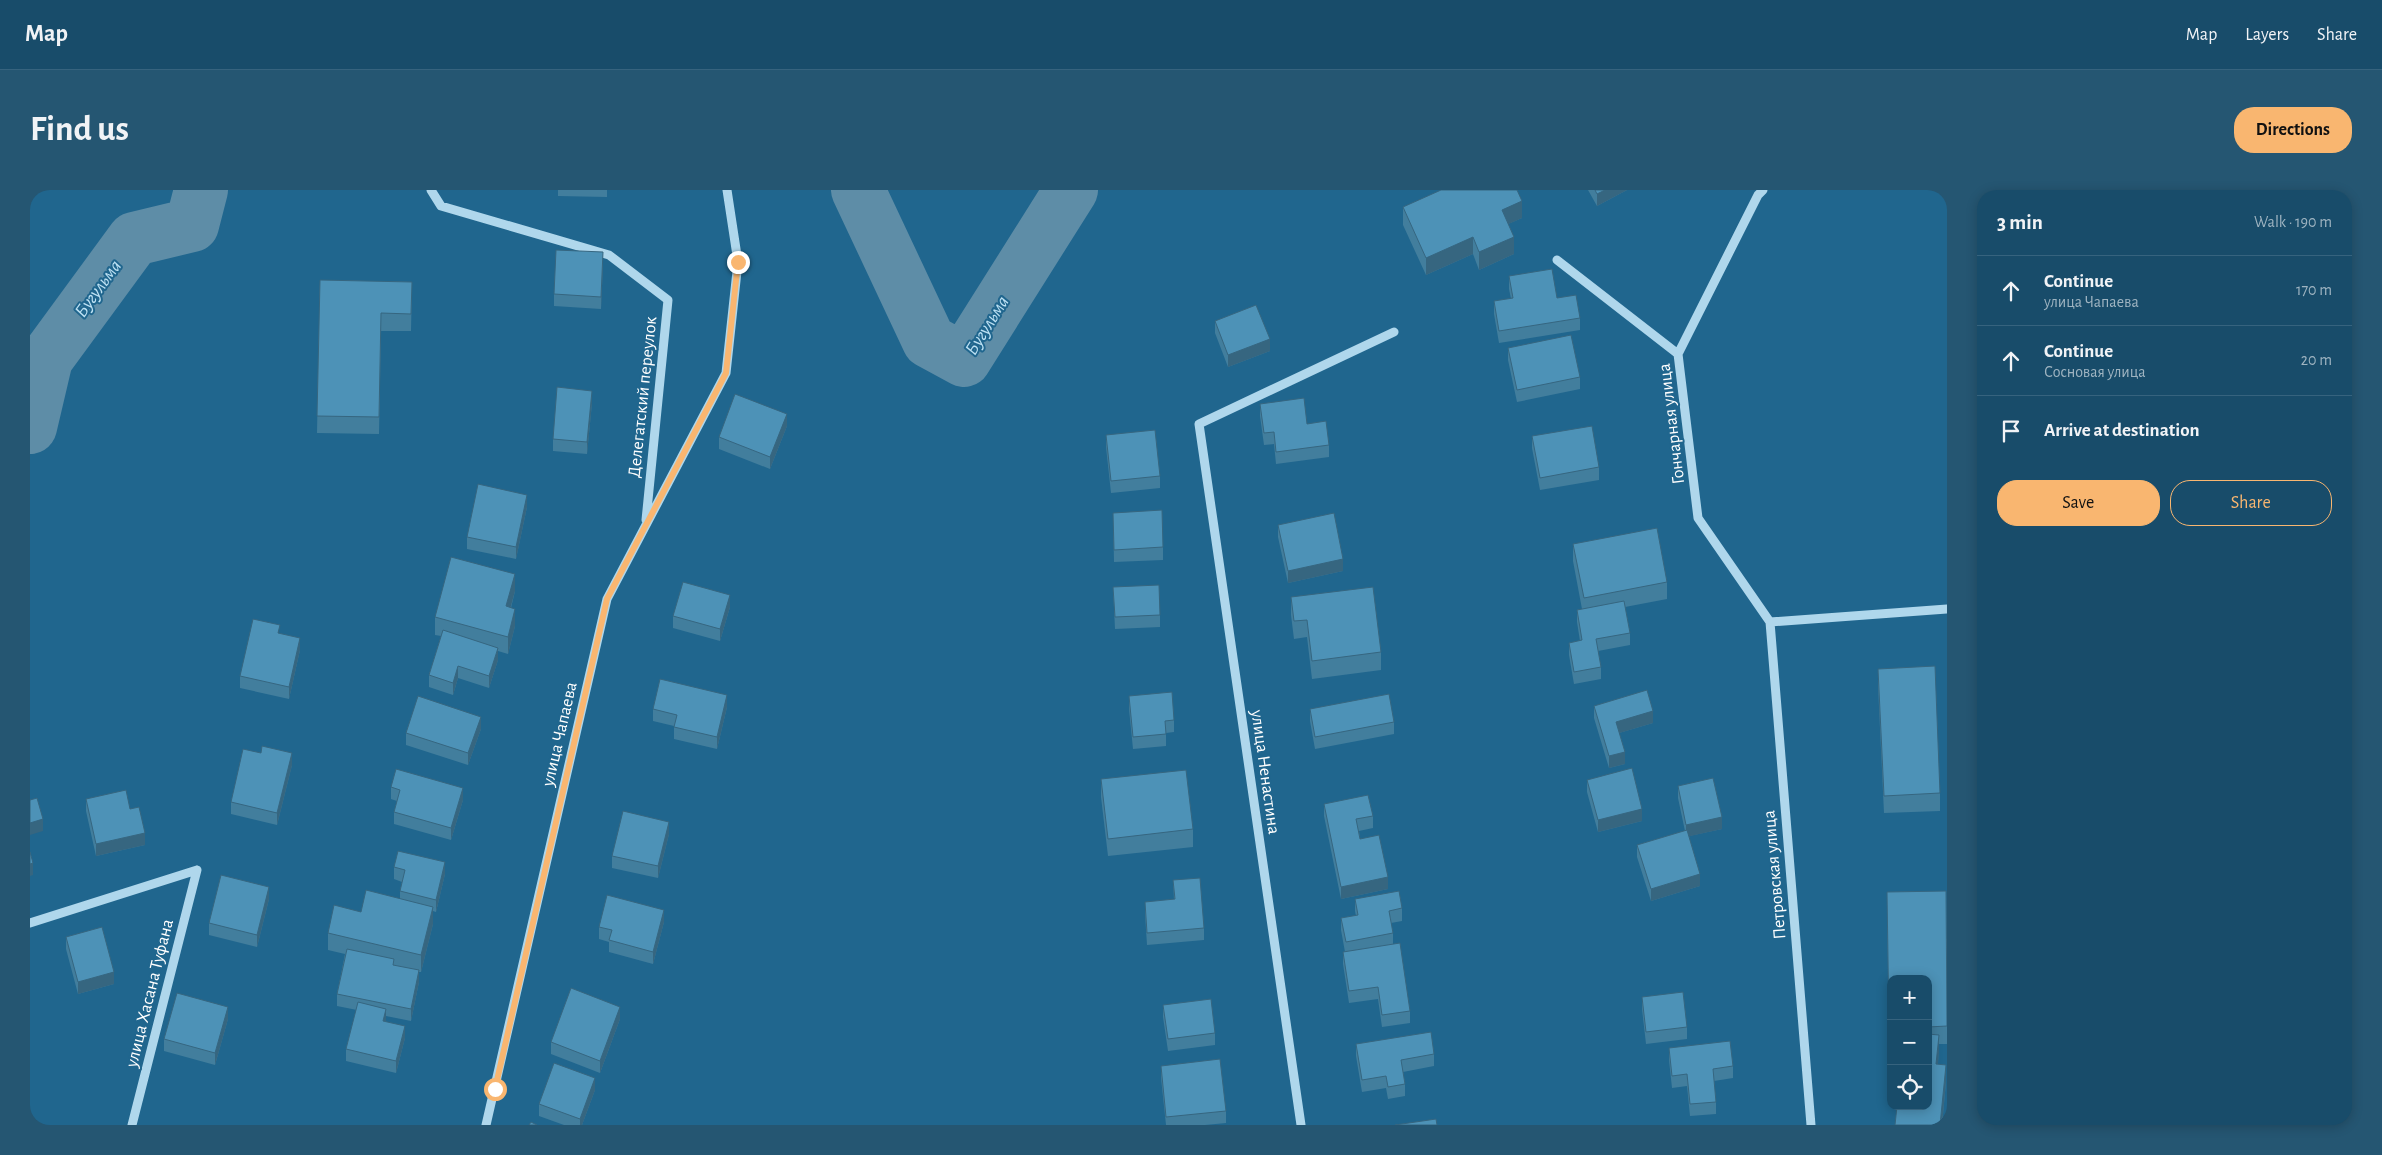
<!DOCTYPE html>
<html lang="en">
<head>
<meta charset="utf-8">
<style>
	:root { --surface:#184c6a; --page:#255672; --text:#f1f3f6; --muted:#9fb4c1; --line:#36637e; --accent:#f9b670 }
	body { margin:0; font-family:"Alegreya Sans",sans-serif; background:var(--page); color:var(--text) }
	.controls { position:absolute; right:15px; bottom:15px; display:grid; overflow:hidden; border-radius:10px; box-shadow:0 2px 12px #0003 }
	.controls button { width:45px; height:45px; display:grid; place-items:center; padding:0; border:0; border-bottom:1px solid var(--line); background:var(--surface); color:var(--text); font:25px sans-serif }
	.stop { position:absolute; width:15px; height:15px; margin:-11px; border:4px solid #f9b670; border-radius:50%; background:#fff }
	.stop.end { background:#f9b670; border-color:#fff; box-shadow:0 1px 5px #0008 }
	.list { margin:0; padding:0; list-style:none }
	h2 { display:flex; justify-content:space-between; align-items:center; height:65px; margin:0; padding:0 20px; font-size:21px }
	h2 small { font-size:16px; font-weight:400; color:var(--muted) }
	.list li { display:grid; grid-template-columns:32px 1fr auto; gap:15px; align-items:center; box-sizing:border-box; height:70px; padding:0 20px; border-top:1px solid var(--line) }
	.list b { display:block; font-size:19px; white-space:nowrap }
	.list p { margin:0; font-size:16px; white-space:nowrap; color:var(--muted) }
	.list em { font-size:16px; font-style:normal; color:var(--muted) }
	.actions { display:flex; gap:10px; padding:15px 20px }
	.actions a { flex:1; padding:11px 0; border:1px solid var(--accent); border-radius:20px; text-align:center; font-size:18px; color:var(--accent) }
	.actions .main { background:var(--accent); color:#111 }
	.icon { flex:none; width:28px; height:28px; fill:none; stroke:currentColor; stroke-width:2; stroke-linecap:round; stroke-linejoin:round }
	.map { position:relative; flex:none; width:1917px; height:935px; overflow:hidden; border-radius:20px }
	header { display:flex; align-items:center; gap:30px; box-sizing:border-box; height:70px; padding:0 25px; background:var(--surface); border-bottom:1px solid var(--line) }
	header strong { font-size:24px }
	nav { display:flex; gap:28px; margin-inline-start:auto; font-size:18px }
	.intro { display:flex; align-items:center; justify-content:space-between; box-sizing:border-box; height:120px; padding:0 30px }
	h1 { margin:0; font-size:35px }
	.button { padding:12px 22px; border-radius:20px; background:var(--accent); color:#111; font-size:18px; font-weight:700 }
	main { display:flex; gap:30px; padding:0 30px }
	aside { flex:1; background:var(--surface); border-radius:20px; box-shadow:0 2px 12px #0003 }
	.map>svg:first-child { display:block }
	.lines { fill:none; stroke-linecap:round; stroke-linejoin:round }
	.river { stroke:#5e8da7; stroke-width:54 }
	.minor { stroke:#afd7ec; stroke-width:9 }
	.wall { fill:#427e9d }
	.shaded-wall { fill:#366680 }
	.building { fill:#4d92b7; stroke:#366680 }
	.route { stroke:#f9b670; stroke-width:6 }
	.labels { text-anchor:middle; stroke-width:4; stroke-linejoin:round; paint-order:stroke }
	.street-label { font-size:18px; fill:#fff; stroke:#20668e }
	.water-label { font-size:19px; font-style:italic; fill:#bee2f4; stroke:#20668e }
</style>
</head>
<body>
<header>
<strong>Map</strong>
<nav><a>Map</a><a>Layers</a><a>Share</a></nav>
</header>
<div class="intro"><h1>Find us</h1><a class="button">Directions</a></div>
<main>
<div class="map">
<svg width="1917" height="935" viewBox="0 0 1917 935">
	<rect width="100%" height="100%" fill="#20668e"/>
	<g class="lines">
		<!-- river -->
		<path class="river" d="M828,0l71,151 35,19 107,-170
			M0,237l16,-68 88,-120 58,-14 9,-35"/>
		<!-- minor -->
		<path class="minor" d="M401,0l10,16 168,49 59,45 -22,220
			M1733,0l-5,5 -80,159 20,164 72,104 41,503
			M1527,70l121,94
			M1740,432l177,-13
			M0,733l167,-53
			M102,935l65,-255
			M456,935l121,-526 119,-226 12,-111 -11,-72
			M1271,935l-102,-701 195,-92"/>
	</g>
	<!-- wall -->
	<path class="wall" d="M528,0h49v7l-49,-1z
		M1558,0h39l-30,16z
		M1373,17l119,11 -14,6 6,30 -35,16 -6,-16 -47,21 -23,-50z
		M573,74l-2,45 -47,-3v-12z
		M1479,86l71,42v12l-81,13 -5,-29v-13l17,-2 -2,-10z
		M290,90l92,2 -1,49h-30l-2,103 -62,-1z
		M1185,131l55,30 -42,16 -13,-34z
		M1478,158l72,29v12l-63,13 -9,-42z
		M562,213l-5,51 -34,-3v-12z
		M1230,214l47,20 22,21v12l-53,7 -2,-20 -10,1 -4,-29z
		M757,236l-17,43 -51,-20v-12z
		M1076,245l54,41v12l-49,5 -5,-46z
		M1502,246l67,31v13l-59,10 -8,-42z
		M497,317l-11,52 -49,-10v-12z
		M1083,323l50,34v13l-49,2z
		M1248,335l65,46 -55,12 -10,-46z
		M1543,354l94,38v17l-42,8 5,26v12l-32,6 3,16v12l-27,5 -5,-29v-12l11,-2 -3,-19v-12l5,-1 -9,-48z
		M1083,397l47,28v12l-45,2z
		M485,401l-4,17 4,18 -7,28 -10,-3v9l-9,28 -31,-10 -5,17 -24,-8v-12l12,-39 -6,-1v-18z
		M1261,407l90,55v18l-69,9 -5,-42 -13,2 -3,-24z
		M700,417l-10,34 -47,-13v-12z
		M250,443l20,17 -11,49 -49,-11v-12z
		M1848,479l62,124v18l-56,2 -6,-127z
		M1099,506l45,24v12l-8,1v13l-33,3 -4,-40z
		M1564,516l59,17 -34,10 6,31 -16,4 -15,-50z
		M697,517l-10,42 -43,-10v-13l-21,-5v-12z
		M1280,519l84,13v12l-79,15 -5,-28z
		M451,539l-13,36 -62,-20v-12z
		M262,575l-15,60 -46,-11v-12z
		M1071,589l92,50v18l-85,9 -7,-59z
		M1557,590l55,41 -44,11 -11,-40z
		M1648,596l44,43 -33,7 11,50 -49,15 -14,-44v-12l48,-14 -7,-33z
		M361,597l72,13 -12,40 -57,-16v-12l3,-11 -6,-2z
		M56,609l44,10 15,36 -49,11 -10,-45z
		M1294,614l49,12v12l-14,3 1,8 28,50 -47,10 -17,-83z
		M639,644l-11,44 -46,-10v-12z
		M364,677l51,7 -9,38 -3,-1v13l-12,48h-2v10l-8,39 -25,-5v6l19,16 -9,35 -50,-12v-12l11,-39 -20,-4v-12l8,-40 -17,-4v-17l33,-21 39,-13v-8l2,-9 -8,-3z
		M1143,690l31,48v12l-57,5 -2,-31v-12l29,-2z
		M1857,702l60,47v105h-8l-1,20 8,18 -4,43h-47l33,-19v-127h-37v66h-2z
		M239,709l-12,48 -48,-12v-12z
		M1325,709l47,9v13l-11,2 2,10v11l17,67v12l-28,4 -4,-28 -29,4 -6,-39v-12h2l-4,-22v-12l15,-2 -1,-5z
		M634,732l-11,42 -44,-12v-10l-10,-3v-12z
		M36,747l48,47 -36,10 -12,-45z
		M1612,807l45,30v12l-41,5 -4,-35z
		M1133,815l52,28v12l-47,6 -5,-34z
		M198,829l-13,46 -51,-14v-12z
		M590,829l-20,54 -49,-19v-12z
		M1326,854l78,10v12l-31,6 2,12v12l-17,3 -2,-11 -24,4 -6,-36z
		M1639,858l64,18v12l-19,3 2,21v12l-26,2 -3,-30 -15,2 -3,-28z
		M1861,863v40h-3v-17z
		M1131,876l65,45v12l-21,2h-39l-5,-47z
		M565,900l-13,35h-18l-25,-9v-12z"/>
	<!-- shaded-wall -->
	<path class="shaded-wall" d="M1575,0h22l-30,16v-12z
		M1492,11v17l-20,9v-17z
		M1443,47v17l-47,21v-17z
		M1484,47v17l-35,16v-18z
		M573,62v12l-2,45v-12z
		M1240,149v12l-42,16v-12z
		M562,201v12l-5,51v-12z
		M757,224v12l-17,43v-12z
		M497,305v12l-11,52v-12z
		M1313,369v12l-55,12v-12z
		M485,384v17l-9,33v-18z
		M700,405v12l-10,34v-12z
		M485,419v17l-7,28v-17z
		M270,448v12l-11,49v-12z
		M468,458v12l-9,28v-12z
		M428,476v12l-5,17v-12z
		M697,505v12l-10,42v-12z
		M1623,521v12l-37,11v-12z
		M451,527v12l-13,36v-12z
		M1595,562v12l-16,4v-12z
		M262,563v12l-15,60v-12z
		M433,598v12l-12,40v-12z
		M1612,619v12l-44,11v-12z
		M1692,627v12l-36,8v-12z
		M13,629v12l-13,4v-12z
		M639,632v12l-11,44v-12z
		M115,643v12l-49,11v-12z
		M415,672v12l-9,38v-12z
		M3,673v12l-3,1v-12z
		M1670,684v12l-49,15v-12z
		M1358,687v12l-47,10v-12z
		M239,697v12l-12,48v-12z
		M403,717v17l-12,48v-17z
		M634,720v12l-11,42v-12z
		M389,780v12l-8,39v-12z
		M84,782v12l-36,10v-12z
		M198,817v12l-13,46v-12z
		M590,817v12l-20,54v-12z
		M356,819v12h-3z
		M375,836v12l-9,35v-12z
		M1909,845v18l-3,28v-17z
		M1916,875v17l-4,43h-2z
		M565,888v12l-13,35h-2v-6z"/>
	<!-- building -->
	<path class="building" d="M1411,0h76l5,11 -20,9 12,27 -35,15 -6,-15 -47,21 -23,-51z
		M1565,0h10l-8,4z
		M526,60l47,2 -2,45 -47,-3z
		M1522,79l5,29 19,-3 4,23 -81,13 -5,-30 19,-3 -4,-22z
		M290,90l92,2 -1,32 -30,-1 -2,104 -62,-1z
		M1226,115l14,34 -42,16 -13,-34z
		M1541,145l9,42 -63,13 -9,-42z
		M527,197l35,4 -5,51 -34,-3z
		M705,204l52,20 -17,43 -51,-20z
		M1274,208l3,26 19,-3 3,24 -53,7 -2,-20 -10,1 -4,-29z
		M1562,236l7,41 -59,11 -8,-42z
		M1125,240l5,46 -49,5 -5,-46z
		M448,294l49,11 -11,52 -49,-10z
		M1132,320l1,37 -49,3 -1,-37z
		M1304,323l9,46 -55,12 -10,-46z
		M1627,338l10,54 -83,16 -11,-54z
		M421,367l64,17 -9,32 9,3 -7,28 -73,-20z
		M653,392l47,13 -10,34 -47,-13z
		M1129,395l1,30 -45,2 -2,-30z
		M1343,397l8,65 -69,9 -5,-41 -13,1 -3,-24z
		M1594,411l6,32 -34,6 5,28 -27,5 -5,-29 13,-3 -5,-30z
		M223,429l27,6 -2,8 22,5 -11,49 -49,-11z
		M413,440l55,18 -9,28 -31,-10 -5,17 -24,-8z
		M1905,476l5,127 -56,3 -6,-127z
		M630,489l67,16 -10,42 -43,-10 3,-12 -24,-6z
		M1617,500l6,21 -37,11 9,30 -16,4 -15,-50z
		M1142,502l2,28 -9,1 1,13 -33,3 -4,-41z
		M1359,504l5,28 -79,15 -5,-28z
		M388,506l63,21 -13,36 -62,-20z
		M232,556l30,7 -15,60 -46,-11 12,-53 18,4z
		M1602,578l10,41 -44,11 -11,-40z
		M366,579l67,19 -12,40 -57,-16 6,-22 -9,-3z
		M1156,580l7,59 -85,10 -7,-60z
		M1683,588l9,39 -36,8 -8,-39z
		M96,600l4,19 9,-2 6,26 -49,11 -10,-45z
		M1338,605l5,21 -17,3 4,20 19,-4 9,42 -47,10 -17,-83z
		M7,608l6,21 -13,4v-23z
		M593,621l46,11 -11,44 -46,-10z
		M1657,640l13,44 -49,15 -14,-44z
		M368,661l47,11 -9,38 -36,-9 5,-21 -11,-3z
		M0,662l3,11 -3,1z
		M191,685l48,12 -12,48 -48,-12z
		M1170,688l4,50 -57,5 -2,-31 30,-3 -2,-19z
		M336,700l67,17 -12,48 -93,-22 6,-28 27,7z
		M1369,701l3,17 -13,3 4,22 -47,9 -5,-24 17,-3 -3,-16z
		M1916,701l1,135 -19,1v-48h-37v48h-2l-2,-135z
		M577,705l57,15 -11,42 -44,-12 3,-10 -13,-3z
		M72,737l12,45 -36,10 -12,-45z
		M1370,753l10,68 -28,4 -4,-28 -29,4 -6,-39z
		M317,759l47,10 -1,6 26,5 -8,39 -74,-15z
		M541,798l49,19 -20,54 -49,-19z
		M1653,802l4,35 -41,5 -4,-35z
		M147,803l51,14 -13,46 -51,-14z
		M1181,809l4,34 -47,6 -5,-34z
		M328,812l28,7 -3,12 22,5 -9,35 -50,-12z
		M1401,842l3,22 -33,6 4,24 -17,3 -2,-11 -24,4 -6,-36z
		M1898,844l11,1 -3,29 10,1 -6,60h-45l2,-19h31z
		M1700,851l3,25 -20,3 3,33 -26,2 -3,-30 -15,2 -3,-28z
		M1861,863v23h-3z
		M1190,869l6,52 -60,6 -5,-51z
		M524,873l41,15 -15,41 -41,-15z
		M1406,929l1,6h-42z
		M501,932l6,3h-8z"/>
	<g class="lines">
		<!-- route -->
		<path class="route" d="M465,899l112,-490 119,-226 12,-111"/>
	</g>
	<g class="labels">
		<!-- street labels -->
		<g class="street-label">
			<text transform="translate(612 207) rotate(-84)" y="6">Делегатский переулок</text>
			<text transform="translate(1641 234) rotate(-97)" y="6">Гончарная улица</text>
			<text transform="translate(529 544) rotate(-77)" y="6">улица Чапаева</text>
			<text transform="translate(1236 582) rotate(82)" y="6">улица Ненастина</text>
			<text transform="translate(1744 685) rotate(-95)" y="6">Петровская улица</text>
			<text transform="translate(119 803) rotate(-76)" y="6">улица Хасана Туфана</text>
		</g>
		<!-- water labels -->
		<g class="water-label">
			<text transform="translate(67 98) rotate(-54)" y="7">Бугульма</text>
			<text transform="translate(956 135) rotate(-58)" y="7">Бугульма</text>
		</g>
	</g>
</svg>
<div class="controls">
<button>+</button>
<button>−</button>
<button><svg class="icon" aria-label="locate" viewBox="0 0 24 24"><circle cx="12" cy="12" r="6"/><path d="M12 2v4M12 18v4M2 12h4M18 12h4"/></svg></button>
</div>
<div class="stop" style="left:465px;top:899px"></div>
<div class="stop end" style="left:708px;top:72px"></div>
</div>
<aside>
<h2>3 min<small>Walk · 190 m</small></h2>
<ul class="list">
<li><svg class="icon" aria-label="ahead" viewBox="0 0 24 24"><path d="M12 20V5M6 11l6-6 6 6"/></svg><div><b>Continue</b><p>улица Чапаева</p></div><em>170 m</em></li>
<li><svg class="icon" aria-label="ahead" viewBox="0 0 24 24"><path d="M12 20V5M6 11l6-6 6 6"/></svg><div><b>Continue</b><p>Сосновая улица</p></div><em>20 m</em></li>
<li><svg class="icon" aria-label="arrive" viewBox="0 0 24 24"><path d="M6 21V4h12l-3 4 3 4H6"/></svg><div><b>Arrive at destination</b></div></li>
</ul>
<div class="actions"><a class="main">Save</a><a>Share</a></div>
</aside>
</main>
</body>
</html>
